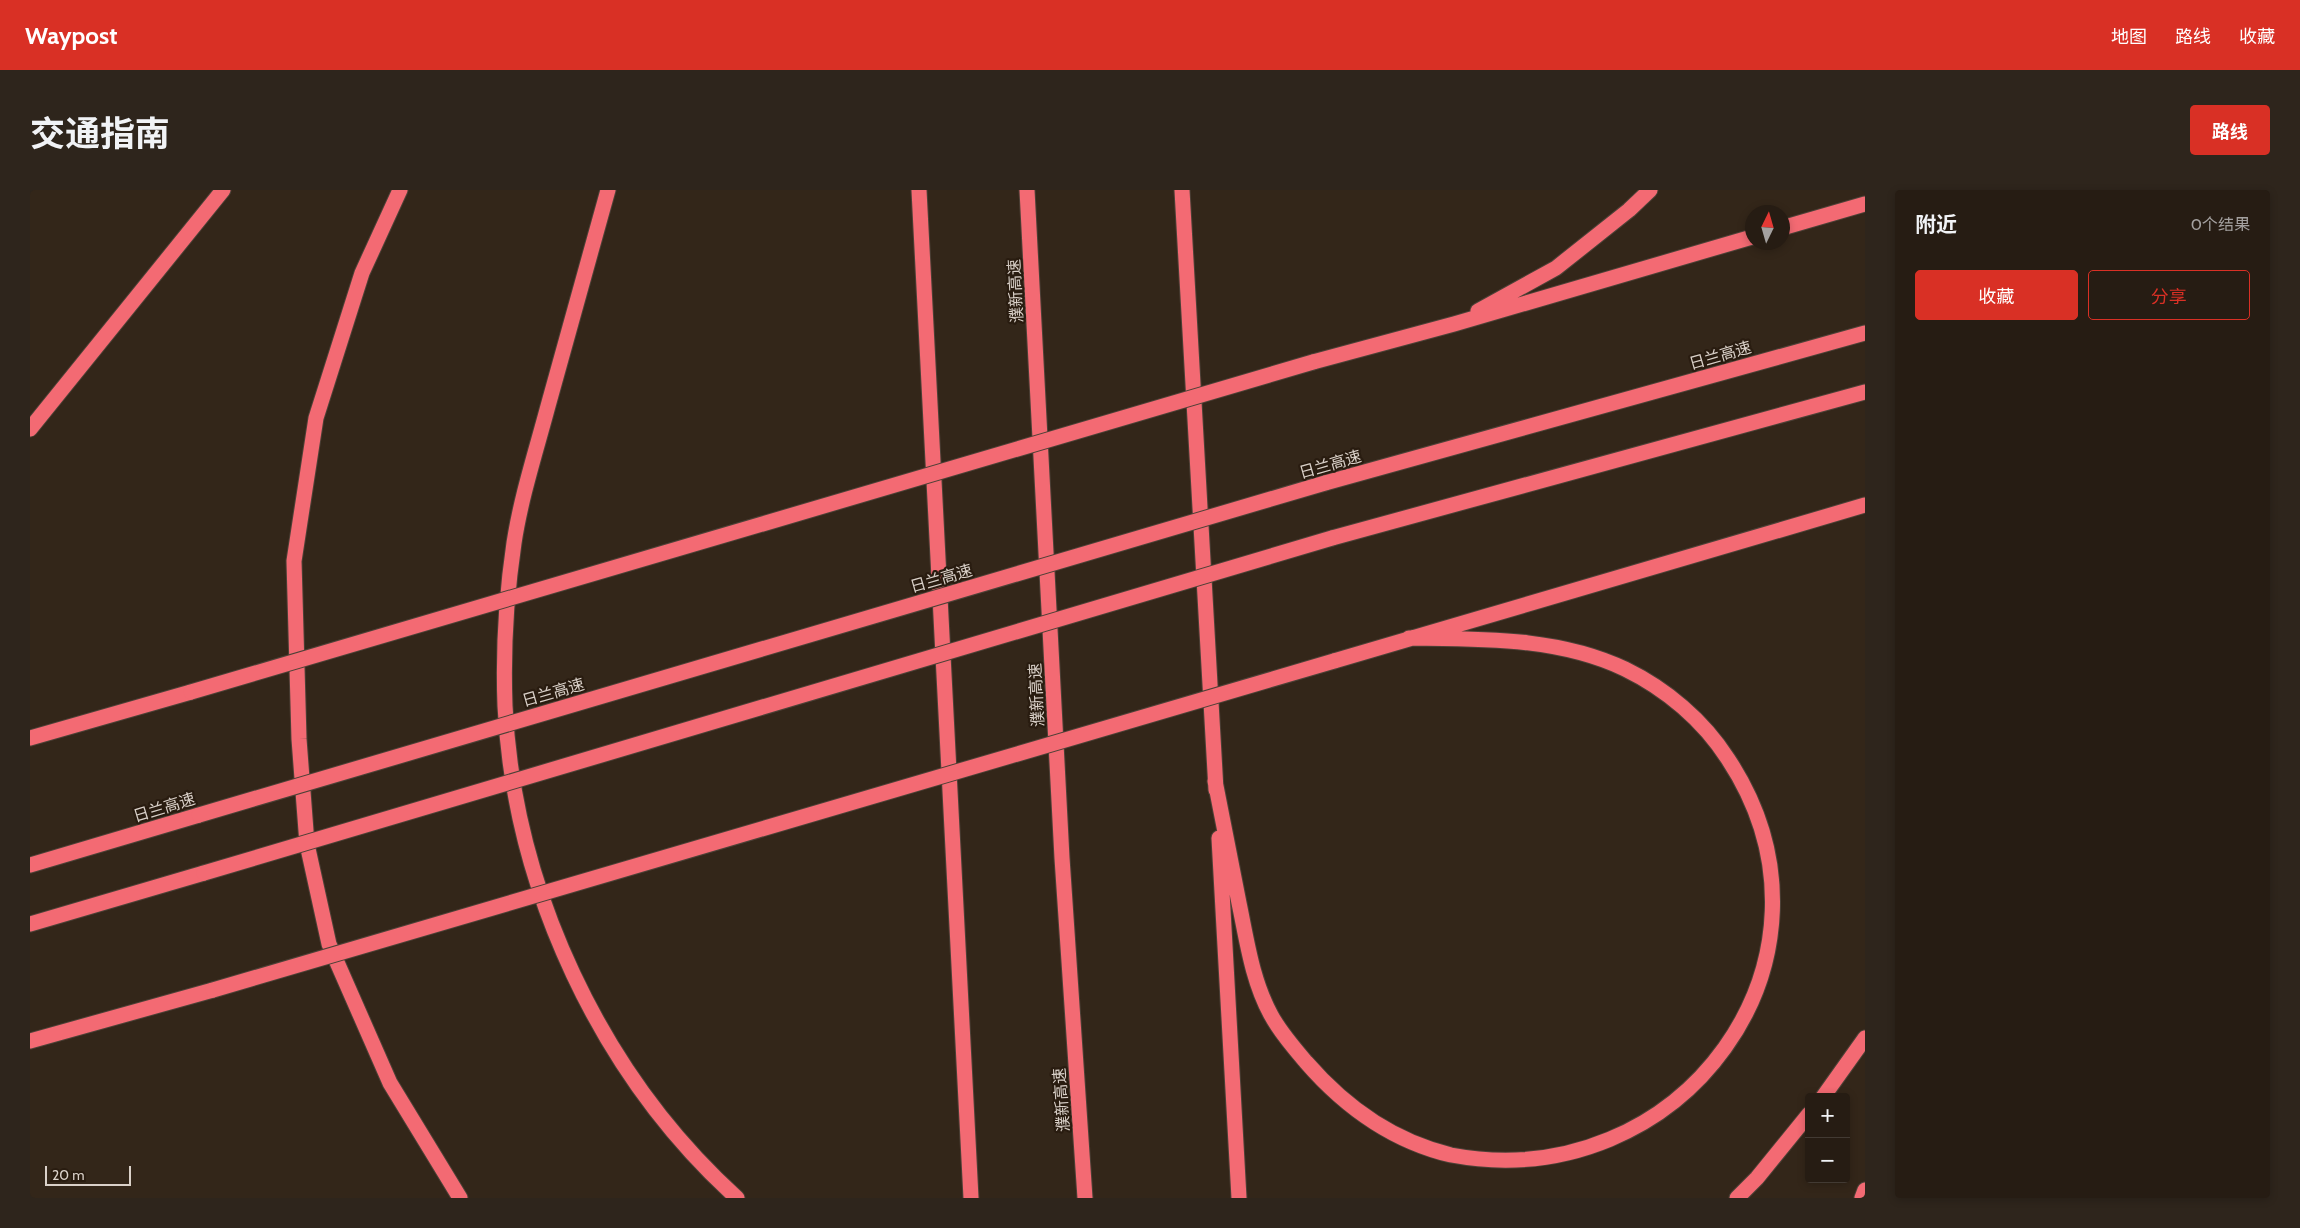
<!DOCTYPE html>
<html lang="zh">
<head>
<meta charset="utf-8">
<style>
	:root { --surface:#261c13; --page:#2e251c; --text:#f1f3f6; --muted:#a4a1a0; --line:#423a33; --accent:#d93025 }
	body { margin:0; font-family:Cabin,"Noto Sans SC",sans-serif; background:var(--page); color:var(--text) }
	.controls { position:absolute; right:15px; bottom:15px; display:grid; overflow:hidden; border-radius:5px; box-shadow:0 2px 8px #0003 }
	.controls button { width:45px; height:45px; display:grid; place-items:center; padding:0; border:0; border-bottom:1px solid var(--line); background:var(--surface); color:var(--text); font:25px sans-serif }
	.compass { position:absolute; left:1715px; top:15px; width:45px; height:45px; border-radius:50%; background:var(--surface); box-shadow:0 2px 8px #0003; rotate:5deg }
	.scale { position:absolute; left:15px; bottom:12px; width:86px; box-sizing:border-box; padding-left:5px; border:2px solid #dad1c9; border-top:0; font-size:14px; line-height:18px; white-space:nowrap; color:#dad1c9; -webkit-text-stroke:4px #291c10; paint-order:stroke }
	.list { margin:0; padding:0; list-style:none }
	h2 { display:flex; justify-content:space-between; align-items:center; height:65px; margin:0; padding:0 20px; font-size:21px }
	h2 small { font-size:16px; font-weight:400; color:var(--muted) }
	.actions { display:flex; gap:10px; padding:15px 20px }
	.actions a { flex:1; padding:11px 0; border:1px solid var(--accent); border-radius:5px; text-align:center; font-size:18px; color:var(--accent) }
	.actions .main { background:var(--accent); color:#fff }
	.map { position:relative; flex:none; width:1835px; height:1008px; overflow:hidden; border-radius:5px }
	header { display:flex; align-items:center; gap:30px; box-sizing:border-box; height:70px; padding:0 25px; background:var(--accent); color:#fff }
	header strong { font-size:24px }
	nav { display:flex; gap:28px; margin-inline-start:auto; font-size:18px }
	.intro { display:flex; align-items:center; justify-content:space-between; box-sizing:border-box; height:120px; padding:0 30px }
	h1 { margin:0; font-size:35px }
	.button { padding:12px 22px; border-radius:5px; background:var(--accent); color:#fff; font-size:18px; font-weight:700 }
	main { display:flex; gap:30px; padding:0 30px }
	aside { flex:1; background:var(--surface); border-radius:5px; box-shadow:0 2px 8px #0003 }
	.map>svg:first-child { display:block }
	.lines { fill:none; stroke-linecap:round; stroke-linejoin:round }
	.highway-casing { stroke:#4d4137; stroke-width:17 }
	.highway { stroke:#f36a73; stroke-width:15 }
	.highway-bridge-casing { stroke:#4d4137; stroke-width:17; stroke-linecap:butt }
	.highway-bridge { stroke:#f36a73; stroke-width:15 }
	.labels { text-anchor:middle; stroke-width:4.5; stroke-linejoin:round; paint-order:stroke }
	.street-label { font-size:16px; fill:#dad1c9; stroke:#291c10 }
</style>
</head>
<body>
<header>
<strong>Waypost</strong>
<nav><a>地图</a><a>路线</a><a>收藏</a></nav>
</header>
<div class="intro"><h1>交通指南</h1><a class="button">路线</a></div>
<main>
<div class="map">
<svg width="1835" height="1008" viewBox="0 0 1835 1008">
	<rect width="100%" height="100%" fill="#332619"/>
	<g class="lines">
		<!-- highway casing -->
		<g class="highway-casing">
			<path id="highway" d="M370,0l-38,83 -46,145 -22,143 5,178 8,105 22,100 61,139 70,115
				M578,0c-20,72 -40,144 -60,216 -12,45 -27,91 -34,137 -8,54 -11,109 -9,163 9,183 96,369 232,492
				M889,0l52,1008
				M997,0l35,668 23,340
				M1152,0l34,600
				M1752,38l83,-24
				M1448,121l78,-43 73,-58 21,-20
				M1283,172l141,-38 298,-87
				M0,239l193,-239
				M1295,293l540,-150
				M1302,348l533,-146
				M1304,471l531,-156
				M0,548l161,-46
				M1185,591c8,41 16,81 24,122 8,38 13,77 32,112 9,17 23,33 35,47 39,45 86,79 145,93 230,43 408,-197 277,-396 -25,-39 -62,-70 -103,-90 -67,-32 -144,-30 -216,-31
				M1189,648l20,360
				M0,675l169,-50
				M0,734l174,-51
				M0,851l183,-51
				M1793,907l42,-59
				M1707,1008l20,-20 52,-64
				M1832,1008l3,-8"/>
		</g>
		<!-- highway -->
		<use href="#highway" class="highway"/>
		<!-- highway-bridge casing -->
		<g class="highway-bridge-casing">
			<path id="highway-bridge" d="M161,502l1122,-330
				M169,625l1126,-332
				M174,683l1128,-335
				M183,800l1121,-329"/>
		</g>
		<!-- highway-bridge -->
		<use href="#highway-bridge" class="highway-bridge"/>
	</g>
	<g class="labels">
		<!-- street labels -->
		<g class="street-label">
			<text transform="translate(985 101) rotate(-93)" y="6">濮新高速</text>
			<text transform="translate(1690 165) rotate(-16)" y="6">日兰高速</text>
			<text transform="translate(1300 274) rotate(-16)" y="6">日兰高速</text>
			<text transform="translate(911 388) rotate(-16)" y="6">日兰高速</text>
			<text transform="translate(523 502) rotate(-16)" y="6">日兰高速</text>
			<text transform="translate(1006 505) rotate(-93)" y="6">濮新高速</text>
			<text transform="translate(134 617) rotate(-17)" y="6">日兰高速</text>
			<text transform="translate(1031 910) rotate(-94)" y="6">濮新高速</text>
		</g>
	</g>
</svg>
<div class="controls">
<button>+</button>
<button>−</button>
</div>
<svg class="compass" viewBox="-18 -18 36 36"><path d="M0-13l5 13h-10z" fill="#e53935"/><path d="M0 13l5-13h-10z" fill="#a4a1a0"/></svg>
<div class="scale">20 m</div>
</div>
<aside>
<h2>附近<small>0个结果</small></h2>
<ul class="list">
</ul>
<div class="actions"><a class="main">收藏</a><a>分享</a></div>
</aside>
</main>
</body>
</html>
